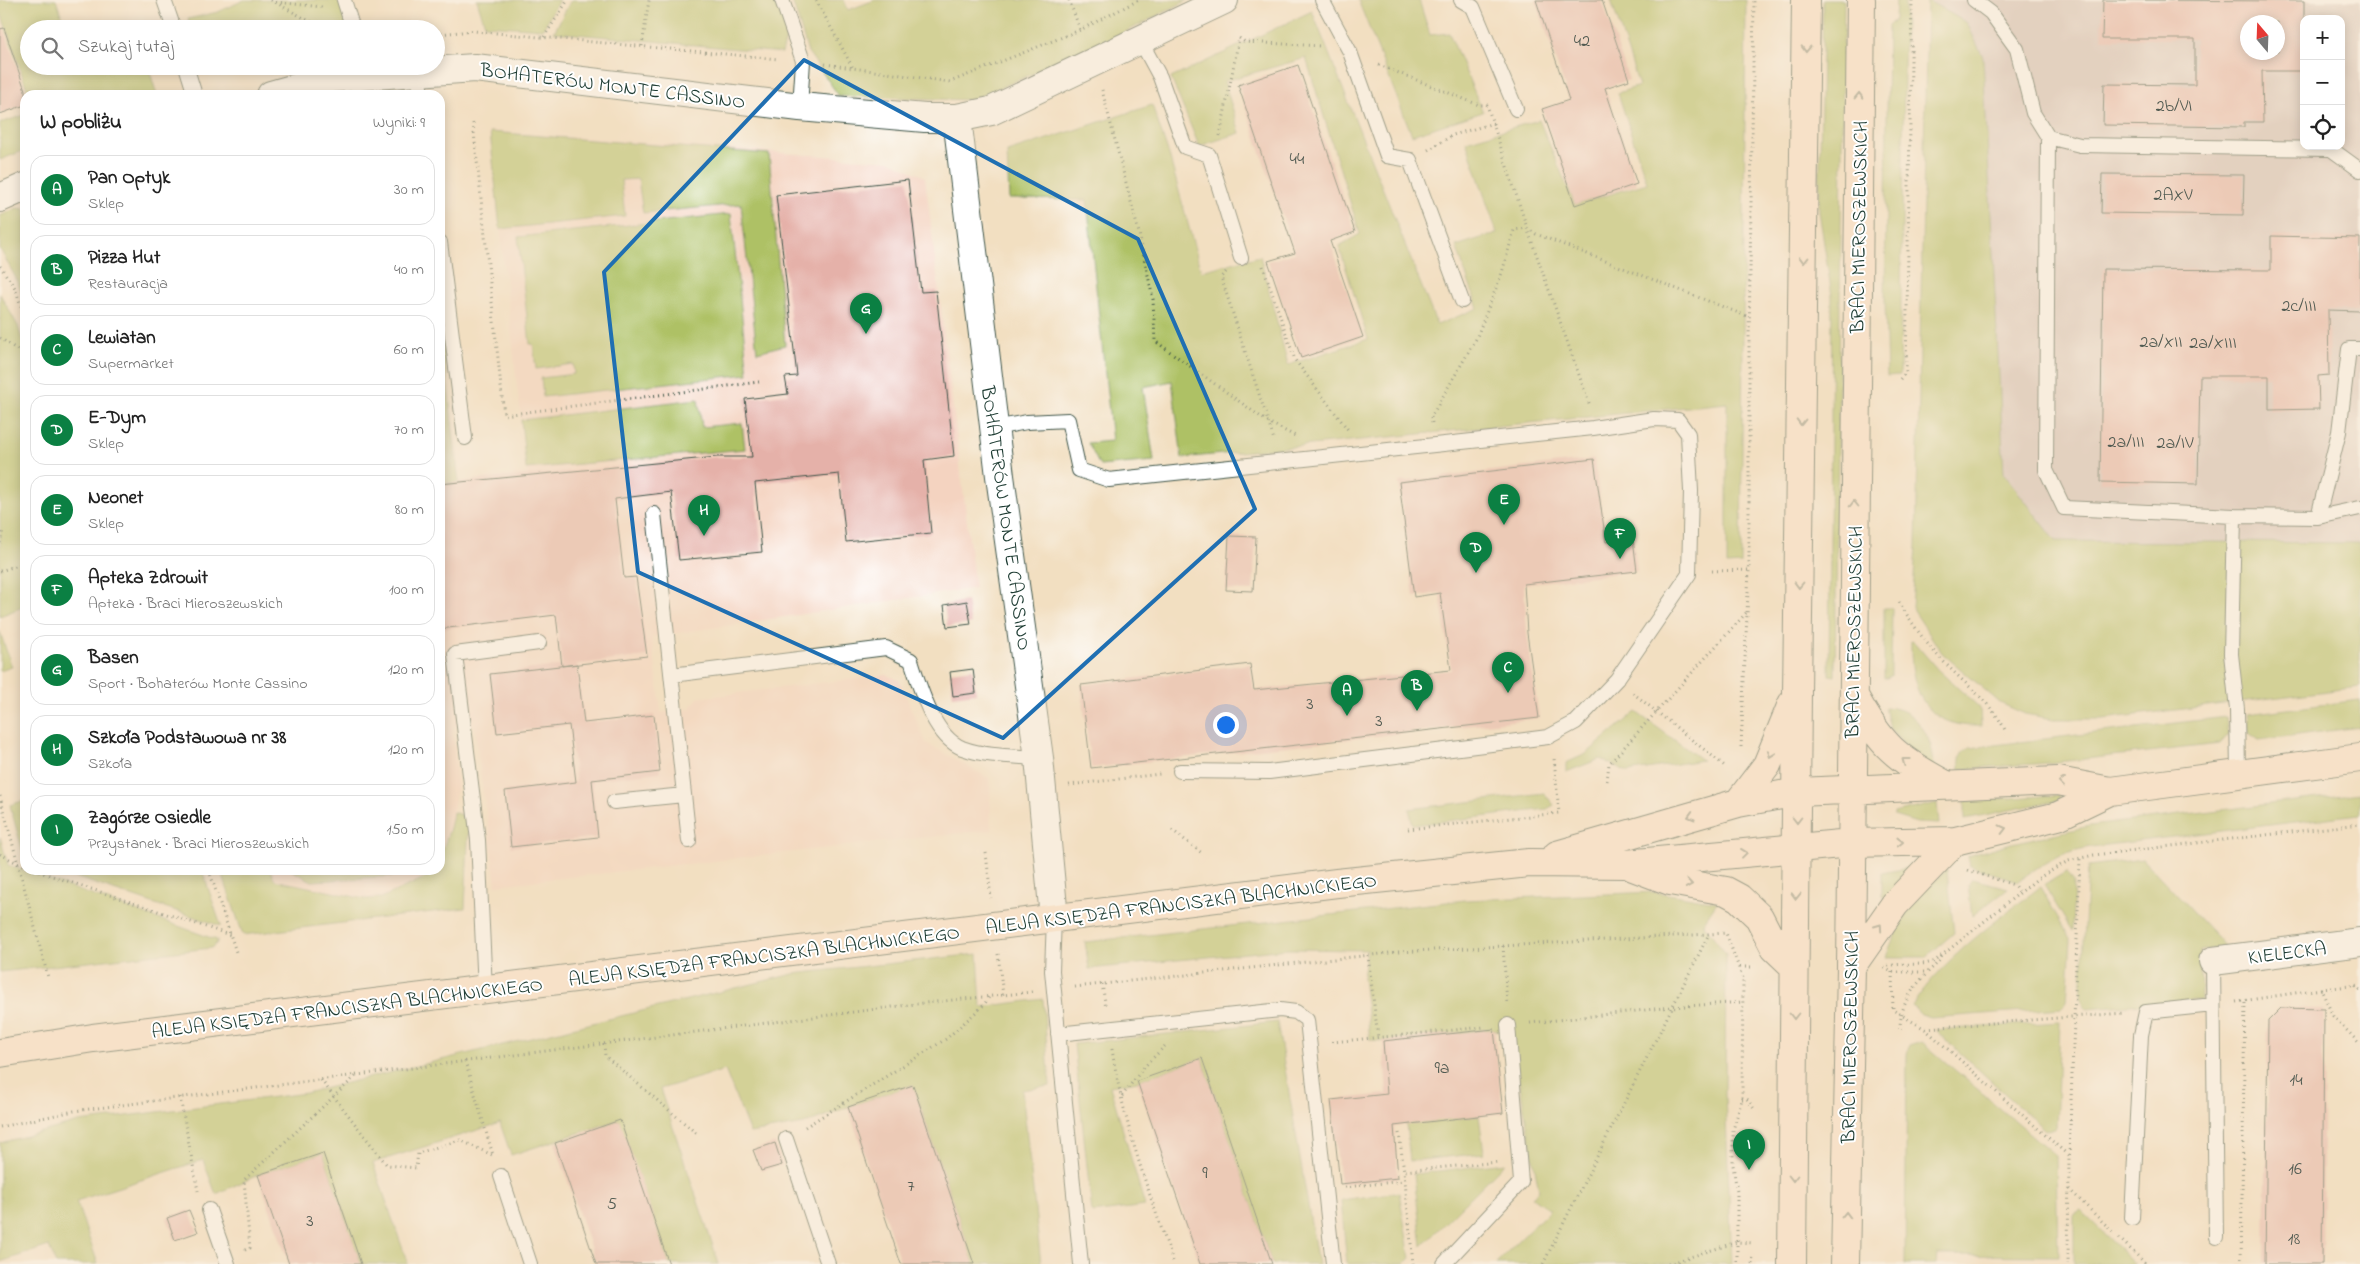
<!DOCTYPE html>
<html lang="pl">
<head>
<meta charset="utf-8">
<style>
	:root { --surface:#fff; --page:#f6f6f6; --text:#222; --muted:#767676; --line:#e0e0e0; --accent:#0b8043 }
	body { margin:0; font-family:"Indie Flower",sans-serif; background:var(--page); color:var(--text) }
	.controls { position:absolute; right:15px; top:15px; display:grid; overflow:hidden; border-radius:10px; box-shadow:0 2px 12px #0003 }
	.controls button { width:45px; height:45px; display:grid; place-items:center; padding:0; border:0; border-bottom:1px solid var(--line); background:var(--surface); color:var(--text); font:25px sans-serif }
	.compass { position:absolute; left:2240px; top:15px; width:45px; height:45px; border-radius:50%; background:var(--surface); box-shadow:0 2px 12px #0003; rotate:341deg }
	.you { position:absolute; left:1225px; top:724px; width:18px; height:18px; margin:-12px; border:4px solid #fff; border-radius:50%; background:#1a73e8; box-shadow:0 0 0 8px #1a73e833 }
	.badge { display:grid; place-items:center; width:32px; height:32px; border-radius:50%; background:var(--accent); color:#fff; font-size:16px; font-weight:700 }
	.pin { position:absolute; translate:-50% -41px; filter:drop-shadow(0 1px 2px #0008) }
	.pin::after { content:''; position:absolute; top:26px; width:18px; height:15px; background:inherit; clip-path:polygon(0 0,100% 0,50% 100%) }
	.list { margin:0; padding:0; list-style:none }
	h2 { display:flex; justify-content:space-between; align-items:center; height:65px; margin:0; padding:0 20px; font-size:21px }
	h2 small { font-size:16px; font-weight:400; color:var(--muted) }
	.list li { display:grid; grid-template-columns:32px 1fr auto; gap:15px; align-items:center; box-sizing:border-box; height:70px; margin:0 10px 10px; padding:0 10px; border:1px solid var(--line); border-radius:15px }
	.list b { display:block; font-size:19px; white-space:nowrap }
	.list p { margin:0; font-size:16px; white-space:nowrap; color:var(--muted) }
	.list em { font-size:16px; font-style:normal; color:var(--muted) }
	.icon { flex:none; width:28px; height:28px; fill:none; stroke:currentColor; stroke-width:2; stroke-linecap:round; stroke-linejoin:round }
	.map { position:relative; flex:none; width:2360px; height:1264px; overflow:hidden }
	.search { position:absolute; background:var(--surface); box-shadow:0 2px 12px #0003; left:20px; top:20px; width:425px; height:55px; display:flex; align-items:center; gap:12px; box-sizing:border-box; padding:0 18px; border-radius:28px; color:var(--muted); font-size:19px }
	.panel { position:absolute; background:var(--surface); box-shadow:0 2px 12px #0003; left:20px; top:90px; width:425px; height:785px; border-radius:15px }
	.map>svg:first-child { display:block }
	.built { fill:#f4d3c0 }
	.industrial { fill:#d0c0bc; fill-rule:evenodd }
	.green { fill:#aec165; stroke:#667f4c }
	.building { fill:#e5b1a9; fill-rule:evenodd }
	.lines { fill:none; stroke-linecap:round; stroke-linejoin:round }
	.lane-casing { stroke:#3f5549; stroke-width:16 }
	.street-casing { stroke:#3f5549; stroke-width:30 }
	.secondary-casing { stroke:#3f5549; stroke-width:30 }
	.path { stroke:#3f5549; stroke-width:3; stroke-dasharray:1 4; stroke-linecap:butt }
	.lane { stroke:#fff; stroke-width:14 }
	.street { stroke:#fff; stroke-width:28 }
	.secondary { stroke:#fce5d0; stroke-width:28 }
	.oneway { stroke:#8e9182 }
	.marked { fill:none; stroke:#1f6fb2; stroke-width:4; stroke-linejoin:round }
	.labels { text-anchor:middle; stroke-width:4; stroke-linejoin:round; paint-order:stroke }
	.number-label { font-size:18px; fill:#505a51 }
	.street-label { font-size:20px; fill:#1f3d34; stroke:#fff }
</style>
</head>
<body>
<div class="map">
<svg width="2360" height="1264" viewBox="0 0 2360 1264">
	<rect width="100%" height="100%" fill="#fff"/>
	<filter id="ink" filterUnits="userSpaceOnUse"><feTurbulence type="fractalNoise" baseFrequency=".02" numOctaves="2"/><feDisplacementMap in="SourceGraphic" scale="10" xChannelSelector="R" yChannelSelector="G"/><feConvolveMatrix kernelMatrix="1 2 1 2 8 2 1 2 1" color-interpolation-filters="sRGB"/></filter>
	<filter id="wash" filterUnits="userSpaceOnUse"><feTurbulence type="fractalNoise" baseFrequency=".0096" numOctaves="4" result="noise"/><feDisplacementMap in="SourceGraphic" scale="20" xChannelSelector="R" yChannelSelector="G"/><feGaussianBlur stdDeviation="1.12" result="paint"/><feColorMatrix in="noise" values="0 0 0 0 0 0 0 0 0 0 0 0 0 0 0 0 0 1.4 0 .05"/><feComposite in="paint" operator="in"/></filter>
	<g filter="url(#wash)">
		<rect width="100%" height="100%" fill="#f2dfc1"/>
		<!-- built -->
		<path class="built" d="M489,131l401,30 35,16 50,411 -323,49 9,76 29,-4 8,-11 188,-23 13,5 27,63 64,36 1,51 -495,55 -22,-161 -21,3 4,57 -5,37 -12,33v-370l87,-11z
			M270,870h162l-3,6 -48,22 -16,1 -90,-19z"/>
		<!-- industrial -->
		<path class="industrial" d="M1929,0h431v543l-304,-2 -52,-67 -21,-417zM2304,19h37v127h-37zM2248,22h30v30h-30z"/>
		<!-- green -->
		<path class="green" d="M0,0h56l10,29h-37v37h119l9,29h-128l-29,-85z
			M244,0h96l8,29h-157l-3,-10 30,-7z
			M477,0h82l-16,29 -58,-4z
			M571,0h206l11,32 -6,21 -228,-21z
			M792,0h52l4,10 27,-10h313l-88,45 -129,55 -132,-4 -31,-44z
			M1358,0h61l11,35 19,-2 34,79 -71,23z
			M1611,0h135l-5,564 -14,1v-162l-545,55 -10,-77 -29,6 11,74 -54,5 -12,-23 24,-2 -25,-241 -78,-1 -2,-47 145,-47 17,50 32,116 59,-15 28,109 80,-26 -29,-93 21,-12 -54,-176 -82,23 16,52 -41,13 -28,-68 141,-67 125,314 41,-17 -22,-62 41,-13 -31,-92 73,-21 36,85 72,-22 -29,-90 21,-7z
			M1823,0h21l-9,676 -6,-1 3,-379 -13,-85z
			M1896,0h9l-5,375 -13,1 -2,-75 3,-275 7,-7z
			M1927,0l40,23 16,34 21,417 52,67 304,2v144l-257,32h-50l-28,-5 -25,-11 -58,-50 -30,-45 4,-62z
			M25,115v35l-25,10v-37z
			M490,132l279,22 16,191 -28,7 -16,-148 -98,9 -5,-34 -17,1 4,36 -125,13z
			M17,208l8,1v94l-7,-21 -18,-33v-33z
			M731,214l17,160 -205,23 -2,-19 33,-4 -1,-10 -37,5 -3,-25h-3l-12,-107z
			M0,294l18,32 7,24v256l-25,10z
			M440,322l19,160 -19,2z
			M698,399l4,28 40,-4 3,26 -219,20 -5,-49z
			M1884,608h8l-1,65v3l-7,3z
			M0,632l12,35 -12,4z
			M1911,641l3,1 24,28 42,38 1,18c-57,2 -71,-36 -70,-85z
			M2360,700v27l-101,13 -10,-7 -2,-19z
			M1885,707c33,1 48,31 49,60l-11,-4 -33,-34z
			M1636,712l66,48 -74,12 -28,-13 -34,13v-9l20,-9z
			M2226,717l2,18 -8,9 -171,19 -89,6c-1,-11 0,-17 10,-21z
			M1544,793l10,12 -7,4 -134,16 -4,-16z
			M2360,793v21l-269,33c-33,6 -46,15 -73,34l-48,-15 -2,-10 40,-12 82,-18z
			M2059,795v5l-94,19v-18z
			M25,800v60l-15,-55z
			M1937,803l2,21 -22,-1 -23,-7v-3z
			M453,812l16,6 -4,90 -222,27 -22,-65h49l5,10 90,19 16,-1 48,-22 3,-6h8c0,-22 11,-36 13,-58z
			M0,837l8,28 209,75v3l-6,5 -211,24z
			M2143,859l82,87 -25,5 1,49 -115,8 -5,-9 7,-133z
			M1912,867l-25,33 -5,-4v-23z
			M54,870h31l1,2 7,-2h109l19,56z
			M291,870h126l-4,5 -101,6z
			M1947,870l7,63 -28,24h-40c14,-38 29,-62 61,-87z
			M2066,872l8,10 -2,49 -28,-46z
			M1972,879l36,9 -36,28 -4,-31z
			M2040,887l31,53 -4,61 -5,7 -131,10 -10,-3 -9,-9c31,-48 83,-84 128,-119z
			M1655,892l62,10 -14,21 23,31 -1,140 7,170h-237l55,-54 -18,-13 7,-6 -28,-155 -18,-7 -110,12 -13,-1 -7,-63 4,-27 -80,-1 -198,20 -4,-27 380,-42z
			M978,954l3,53 62,-8 7,87 -28,4 19,174h-67l-61,-179 -65,22 -44,17 -54,9 -25,-63 -65,19 59,175h-50l-50,-144 -108,35 -11,-32 -127,40 35,101h-47l-38,-111 -65,22 -42,19 -13,-34 -127,41 22,63h-42l-7,-18 -49,16v-119l79,-21 227,-29 487,-119z
			M1277,1022l41,242h-46l-70,-206 -65,23 -27,5 35,120 -53,7 -18,-169z
			M2060,1022l-4,107 -11,1 -110,-100z
			M1922,1042l134,114 2,100 -121,-1 -1,9h-31l2,-210 2,-8z
			M1479,1116l5,37 -74,8 -4,-37z
			M1505,1163l-83,83 -8,-72z
			M1399,1192l11,66 -6,6h-57l-6,-64z
			M2081,1211l54,53h-61v-49z"/>
		<g id="blocks">
			<!-- building -->
			<path class="building" d="M1536,0h66l27,80 -24,8 32,96 -62,21 -33,-96 27,-9z
				M2103,0l201,1v70h-42l1,51h-19v5l-141,-2 1,-41 91,1v-46h-93zM2248,22h30v30h-30z
				M4,28l21,62v15l-25,9v-85z
				M1298,65l57,167 -25,9 33,96 -62,21 -33,-97 27,-8 -57,-168z
				M2102,174l142,1 -1,40 -142,-2z
				M908,180l13,112 15,-1 18,165 -30,4 7,73 -85,9 -7,-68 -84,9 7,69 -83,8 -8,-68 -56,7 9,79 12,-1 11,79 -85,10 -6,-51 -116,14v-145l277,-27h35l-7,-58 43,-5 -3,-17 12,-1 -21,-181z
				M2271,236l89,2v73l-32,-1 1,65 -11,1 1,33 -50,1v-34h-69l-2,108 -98,-2 3,-213 168,1z
				M1594,459l12,83 27,-3 4,32 -113,13 3,49 12,85 -448,50 -10,-83 169,-21 4,26 197,-20 -11,-77 -26,4 -15,-115z
				M1229,536l27,1 -3,54 -27,-1z
				M967,601l4,23 -24,3 -3,-22z
				M577,664l7,59 70,-8 6,57 -68,8 6,57 -87,10 -6,-56 71,-9 -7,-57 -72,8 -7,-59z
				M973,669l3,24 -23,3 -3,-24z
				M2281,1008l43,1 -2,255h-57l3,-243z
				M1494,1029l9,84 -109,13 4,52 -58,6 -9,-84 56,-6 -4,-53z
				M1202,1058l70,206h-72l-63,-183z
				M913,1085l61,179h-73l-53,-157z
				M620,1120l49,144h-73l-41,-121z
				M775,1143l7,22 -21,6 -8,-21z
				M323,1153l38,111h-72l-31,-89z
				M189,1210l9,22 -23,8 -8,-22z"/>
		</g>
	</g>
	<g filter="url(#ink)">
		<use href="#blocks" fill-opacity="0" stroke="#3f5549" stroke-width="1"/>
		<g class="lines">
			<!-- lane casing -->
			<g class="lane-casing">
				<path id="lane" d="M164,0l10,29
					M344,0l9,29
					M782,0l21,61 -3,46
					M1322,0l28,52 37,104 23,4 52,141
					M1461,0l12,7 43,102
					M1974,0l17,13 26,36 16,64 15,24 32,8 251,4 29,21
					M1140,40l20,37 25,70 24,8 32,103
					M186,66l9,29
					M418,72l3,23
					M2048,137l-2,333 18,38 170,8
					M440,242l25,196
					M994,428l33,-6 41,-2 11,50 30,10 484,-52 61,-9 24,1 10,14 3,57 -2,83 -72,105 -41,43 -28,15 -279,35 -89,-1
					M654,514l35,327
					M2318,517l21,-85 10,-83h11
					M672,675l214,-27 25,12c9,27 22,76 51,88 25,9 52,8 77,10
					M2238,773l-1,-64 -6,-55 3,-138 84,1 42,-9
					M614,802l70,-7
					M1054,918l-2,53 29,293
					M2213,961l3,276
					M485,990l-7,-150 -23,-186 84,-11
					M1058,1034l222,-24 16,2 11,8 26,244
					M786,1139l42,125
					M501,1176l29,88
					M209,1210l19,54
					M2132,1218l9,-183 5,-23 67,-7
					M1444,1264l77,-82 -13,-157"/>
			</g>
			<!-- street casing -->
			<g class="street-casing">
				<path id="street" d="M271,95l60,-17 144,-10 325,39 125,11h32l34,-7 233,-111
					M957,118l43,358 39,282 15,160
					M0,198l25,-11
					M2213,961l147,-19"/>
			</g>
			<!-- secondary casing -->
			<g class="secondary-casing">
				<path id="secondary" d="M1854,696c27,50 42,62 92,89
					M1738,803l29,-38 25,-61
					M1557,855l181,-52 59,-11 261,-11 52,10 250,-33
					M1633,867l37,14 56,10 13,7 20,19 16,31 20,19
					M1851,967l44,-63 60,-63
					M0,1053l93,-15 1244,-155 192,-20 97,1 225,-21 104,-2 103,-25 52,-25
					M1792,1264l5,-571 9,-693
					M1845,1264l6,-297 10,-967"/>
			</g>
			<!-- path -->
			<path class="path" d="M271,0l53,29
				M816,0l37,68
				M1069,0l12,32
				M276,2l46,5
				M436,34l38,-3 305,28
				M544,37l24,-37
				M642,46l7,-46
				M825,64l125,18 130,-52 59,-30
				M1379,65l100,40h8l40,123 63,178
				M209,68l9,-2
				M1102,90l37,143 14,66 2,42 113,81 29,15
				M473,123l31,292 255,-33
				M1220,136l19,-98 6,4 76,4
				M1428,150l25,-15 41,-12
				M0,266l15,22 10,30
				M1263,266l32,94 54,71
				M1226,272l-5,5 53,163
				M0,338l25,17
				M1900,379l6,-7 6,-372
				M1432,423l-1,-6 45,-78 26,-66 12,-43 13,-2 9,6 213,83
				M0,543l3,-13
				M0,571l25,-8
				M1712,571l37,-1
				M1899,602c14,23 29,45 49,64 20,21 46,39 58,66
				M1633,693l93,74
				M1741,747l8,-177v-230l5,-340
				M1607,781l2,-17 138,-152
				M1069,785l91,-11
				M0,796l48,181
				M1408,829l151,-16 -5,-55
				M1172,830l31,24
				M986,853l5,45
				M0,854l25,13
				M34,870l196,65
				M209,870l27,82
				M1968,870l46,15 5,7
				M1503,946l4,57
				M998,954l5,41
				M1368,955l10,83
				M1888,966c15,-4 33,1 47,-5l102,-82 31,-18 26,-6 266,-31
				M1740,967h12
				M1884,968l8,4h35
				M1892,972l1,38 32,19 144,127 -1,108
				M1102,984l4,24
				M2355,986l5,4
				M1075,987l324,-35 327,-19 17,46 -1,120 -9,31v35l4,27v72
				M2321,989l39,-4
				M2236,1002l85,-13 12,27 27,28
				M1530,1023l142,-16 72,-5
				M1926,1028l198,-15
				M1900,1029c0,-23 11,-39 27,-56 6,-6 11,-9 15,-17
				M1332,1042l153,-15
				M604,1044l1,12 91,77
				M1112,1049c11,74 37,144 62,215
				M465,1061l28,94
				M321,1080l66,85 29,3 2,-15 42,-13 32,15
				M1122,1096l22,-29 21,-21
				M180,1097l18,94
				M1742,1099h5l8,11
				M0,1127l74,-16 850,-108 108,-11
				M805,1127l141,-88 38,-34 5,-8
				M1399,1133l5,38
				M2069,1155l11,-297
				M1345,1187l59,-6
				M2069,1189l44,43
				M2119,1238l27,26
				M245,1250l5,-2 -6,-68 113,-105
				M1413,1264l-9,-93 95,-9
				M1543,1264l166,-330
				M1668,1264l69,-22 16,1
				M1752,1264l1,-7
				M2241,1264l4,-263"/>
			<!-- lane -->
			<use href="#lane" class="lane"/>
			<!-- street -->
			<use href="#street" class="street"/>
			<!-- secondary -->
			<use href="#secondary" class="secondary"/>
		</g>
		<!-- one-way arrows -->
		<defs><path id="oneway-chevron" d="M-2-3.5L2.5 0L-2 3.5" fill="none" stroke-width="1.6" stroke-linecap="round" stroke-linejoin="round" transform="scale(1.25)"/></defs>
		<g class="oneway">
			<use href="#oneway-chevron" transform="translate(1806 49) rotate(91)"/>
			<use href="#oneway-chevron" transform="translate(1859 96) rotate(-89)"/>
			<use href="#oneway-chevron" transform="translate(1804 260) rotate(91)"/>
			<use href="#oneway-chevron" transform="translate(1801 422) rotate(91)"/>
			<use href="#oneway-chevron" transform="translate(1854 504) rotate(-90)"/>
			<use href="#oneway-chevron" transform="translate(1799 585) rotate(91)"/>
			<use href="#oneway-chevron" transform="translate(1771 754) rotate(110)"/>
			<use href="#oneway-chevron" transform="translate(1905 761) rotate(-143)"/>
			<use href="#oneway-chevron" transform="translate(2062 782) rotate(-173)"/>
			<use href="#oneway-chevron" transform="translate(1691 816) rotate(164)"/>
			<use href="#oneway-chevron" transform="translate(1797 820) rotate(90)"/>
			<use href="#oneway-chevron" transform="translate(2003 829) rotate(-14)"/>
			<use href="#oneway-chevron" transform="translate(1900 842) rotate(-1)"/>
			<use href="#oneway-chevron" transform="translate(1744 853) rotate(-7)"/>
			<use href="#oneway-chevron" transform="translate(1689 884) rotate(9)"/>
			<use href="#oneway-chevron" transform="translate(1796 896) rotate(91)"/>
			<use href="#oneway-chevron" transform="translate(1879 927) rotate(-55)"/>
			<use href="#oneway-chevron" transform="translate(1794 1016) rotate(90)"/>
			<use href="#oneway-chevron" transform="translate(1793 1178) rotate(90)"/>
			<use href="#oneway-chevron" transform="translate(1846 1215) rotate(-89)"/>
		</g>
	</g>
	<!-- marked area -->
	<path d="M0 0H2360V1264H0ZM804,60l334,179 117,270 -252,229 -365,-166 -34,-300z" fill="#f2dfc1" fill-opacity=".55" fill-rule="evenodd"/>
	<path class="marked" d="M804,60l334,179 117,270 -252,229 -365,-166 -34,-300z"/>
	<g class="labels">
		<!-- number labels -->
		<g class="number-label">
			<text x="1582" y="46">42</text>
			<text x="2174" y="111">2b/VI</text>
			<text x="1297" y="164">44</text>
			<text x="2173" y="200">2AXV</text>
			<text x="2299" y="311">2c/III</text>
			<text x="2161" y="347">2a/XII</text>
			<text x="2213" y="348">2a/XIII</text>
			<text x="2126" y="447">2a/III</text>
			<text x="2175" y="448">2a/IV</text>
			<text x="1310" y="709">3</text>
			<text x="1379" y="726">3</text>
			<text x="1442" y="1073">9a</text>
			<text x="2296" y="1085">14</text>
			<text x="2295" y="1174">16</text>
			<text x="1205" y="1178">9</text>
			<text x="911" y="1191">7</text>
			<text x="612" y="1209">5</text>
			<text x="310" y="1226">3</text>
			<text x="2294" y="1244">18</text>
		</g>
		<!-- street labels -->
		<g class="street-label">
			<text transform="translate(613 85) rotate(7)" y="7">BOHATERÓW MONTE CASSINO</text>
			<text transform="translate(1858 227) rotate(-89)" y="7">BRACI MIEROSZEWSKICH</text>
			<text transform="translate(1007 518) rotate(82)" y="7">BOHATERÓW MONTE CASSINO</text>
			<text transform="translate(1853 632) rotate(-89)" y="7">BRACI MIEROSZEWSKICH</text>
			<text transform="translate(1181 903) rotate(-7)" y="7">ALEJA KSIĘDZA FRANCISZKA BLACHNICKIEGO</text>
			<text transform="translate(2287 952) rotate(-7)" y="7">KIELECKA</text>
			<text transform="translate(764 955) rotate(-7)" y="7">ALEJA KSIĘDZA FRANCISZKA BLACHNICKIEGO</text>
			<text transform="translate(347 1007) rotate(-7)" y="7">ALEJA KSIĘDZA FRANCISZKA BLACHNICKIEGO</text>
			<text transform="translate(1849 1037) rotate(-89)" y="7">BRACI MIEROSZEWSKICH</text>
		</g>
	</g>
</svg>
<div class="controls">
<button>+</button>
<button>−</button>
<button><svg class="icon" aria-label="locate" viewBox="0 0 24 24"><circle cx="12" cy="12" r="6"/><path d="M12 2v4M12 18v4M2 12h4M18 12h4"/></svg></button>
</div>
<svg class="compass" viewBox="-18 -18 36 36"><path d="M0-13l5 13h-10z" fill="#e53935"/><path d="M0 13l5-13h-10z" fill="#767676"/></svg>
<div class="you"></div>
<div class="pin badge" style="left:1347px;top:716px">A</div>
<div class="pin badge" style="left:1417px;top:711px">B</div>
<div class="pin badge" style="left:1508px;top:693px">C</div>
<div class="pin badge" style="left:1476px;top:573px">D</div>
<div class="pin badge" style="left:1504px;top:525px">E</div>
<div class="pin badge" style="left:1620px;top:559px">F</div>
<div class="pin badge" style="left:866px;top:334px">G</div>
<div class="pin badge" style="left:704px;top:536px">H</div>
<div class="pin badge" style="left:1749px;top:1170px">I</div>
<div class="search"><svg class="icon" aria-label="search" viewBox="0 0 24 24"><circle cx="10" cy="10" r="6"/><path d="M15 15l6 6"/></svg>Szukaj tutaj</div>
<section class="panel">
<h2>W pobliżu<small>Wyniki: 9</small></h2>
<ul class="list">
<li><span class="badge">A</span><div><b>Pan Optyk</b><p>Sklep</p></div><em>30 m</em></li>
<li><span class="badge">B</span><div><b>Pizza Hut</b><p>Restauracja</p></div><em>40 m</em></li>
<li><span class="badge">C</span><div><b>Lewiatan</b><p>Supermarket</p></div><em>60 m</em></li>
<li><span class="badge">D</span><div><b>E-Dym</b><p>Sklep</p></div><em>70 m</em></li>
<li><span class="badge">E</span><div><b>Neonet</b><p>Sklep</p></div><em>80 m</em></li>
<li><span class="badge">F</span><div><b>Apteka Zdrowit</b><p>Apteka · Braci Mieroszewskich</p></div><em>100 m</em></li>
<li><span class="badge">G</span><div><b>Basen</b><p>Sport · Bohaterów Monte Cassino</p></div><em>120 m</em></li>
<li><span class="badge">H</span><div><b>Szkoła Podstawowa nr 38</b><p>Szkoła</p></div><em>120 m</em></li>
<li><span class="badge">I</span><div><b>Zagórze Osiedle</b><p>Przystanek · Braci Mieroszewskich</p></div><em>150 m</em></li>
</ul>
</section>
</div>
</body>
</html>
